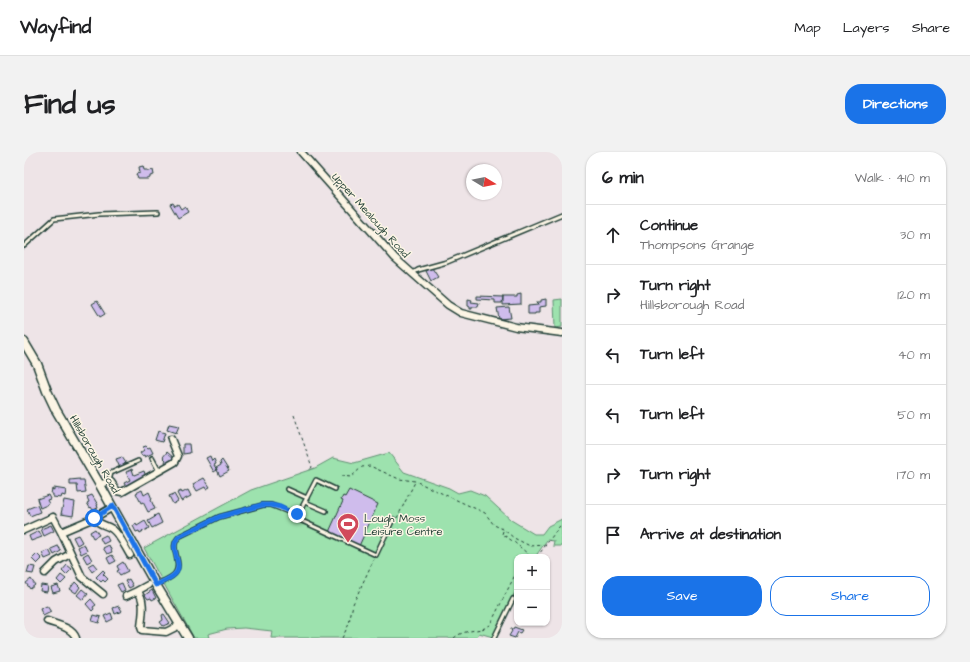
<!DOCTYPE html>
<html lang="en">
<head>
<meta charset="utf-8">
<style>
	:root { --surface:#fff; --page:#f2f2f2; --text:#202124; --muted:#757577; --line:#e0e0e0; --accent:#1a73e8 }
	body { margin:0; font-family:"Architects Daughter",sans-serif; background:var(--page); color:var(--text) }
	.controls { position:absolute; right:12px; bottom:12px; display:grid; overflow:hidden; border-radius:8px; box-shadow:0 1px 3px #0004 }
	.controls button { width:36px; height:36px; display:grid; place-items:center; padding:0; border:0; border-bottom:1px solid var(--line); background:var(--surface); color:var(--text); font:20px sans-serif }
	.compass { position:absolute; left:442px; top:12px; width:36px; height:36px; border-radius:50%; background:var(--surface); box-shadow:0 1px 3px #0004; rotate:100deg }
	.stop { position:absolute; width:12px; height:12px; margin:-9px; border:3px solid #1a73e8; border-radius:50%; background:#fff }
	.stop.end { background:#1a73e8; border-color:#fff; box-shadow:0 1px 4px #0008 }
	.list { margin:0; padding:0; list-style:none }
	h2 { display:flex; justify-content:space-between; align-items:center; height:52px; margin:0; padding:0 16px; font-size:17px }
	h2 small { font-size:13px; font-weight:400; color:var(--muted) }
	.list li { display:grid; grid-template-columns:26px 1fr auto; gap:12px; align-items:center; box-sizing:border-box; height:60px; padding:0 16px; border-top:1px solid var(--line) }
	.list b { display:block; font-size:15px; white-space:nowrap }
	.list p { margin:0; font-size:13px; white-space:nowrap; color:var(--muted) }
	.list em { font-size:13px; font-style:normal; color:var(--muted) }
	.actions { display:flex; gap:8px; padding:12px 16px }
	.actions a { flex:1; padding:9px 0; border:1px solid var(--accent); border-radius:16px; text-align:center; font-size:14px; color:var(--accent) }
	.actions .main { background:var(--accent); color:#fff }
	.icon { flex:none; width:22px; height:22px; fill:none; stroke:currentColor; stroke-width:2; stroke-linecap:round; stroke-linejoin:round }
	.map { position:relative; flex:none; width:538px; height:486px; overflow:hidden; border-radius:16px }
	header { display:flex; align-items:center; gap:24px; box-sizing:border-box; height:56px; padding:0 20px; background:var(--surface); border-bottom:1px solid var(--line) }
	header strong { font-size:19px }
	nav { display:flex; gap:22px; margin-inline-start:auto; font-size:14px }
	.intro { display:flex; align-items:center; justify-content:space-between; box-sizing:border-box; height:96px; padding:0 24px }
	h1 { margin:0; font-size:28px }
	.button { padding:10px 18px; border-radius:16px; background:var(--accent); color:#fff; font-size:14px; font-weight:700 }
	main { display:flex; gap:24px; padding:0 24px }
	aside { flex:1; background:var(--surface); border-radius:16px; box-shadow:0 1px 3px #0004 }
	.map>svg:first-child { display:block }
	.green { fill:#9de2ae; stroke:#5e9071 }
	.building { fill:#cfbcec; stroke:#1f3d34 }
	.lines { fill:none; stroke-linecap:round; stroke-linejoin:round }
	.lane-casing { stroke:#1f3d34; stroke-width:6 }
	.street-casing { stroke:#1f3d34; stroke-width:9 }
	.secondary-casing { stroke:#1f3d34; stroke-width:11 }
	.path { stroke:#1f3d34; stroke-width:1; stroke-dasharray:3 3; stroke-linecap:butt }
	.lane { stroke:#fcf5e5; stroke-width:3 }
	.street { stroke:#fcf5e5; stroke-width:6 }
	.secondary { stroke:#fcf5e5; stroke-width:8 }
	.route { stroke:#1a73e8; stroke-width:5 }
	.labels { text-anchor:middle; stroke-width:3; stroke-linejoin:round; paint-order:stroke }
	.street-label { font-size:11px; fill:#1f3d34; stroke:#fcf5e5 }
	.poi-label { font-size:11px; fill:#1f3d34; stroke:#fcf5e5; text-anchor:start }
</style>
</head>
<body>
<header>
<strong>Wayfind</strong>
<nav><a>Map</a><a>Layers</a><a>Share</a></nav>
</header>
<div class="intro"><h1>Find us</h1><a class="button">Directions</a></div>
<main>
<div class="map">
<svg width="538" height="486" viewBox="0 0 538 486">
	<rect width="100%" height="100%" fill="#eee4e7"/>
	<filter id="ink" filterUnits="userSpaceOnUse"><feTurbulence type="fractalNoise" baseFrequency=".025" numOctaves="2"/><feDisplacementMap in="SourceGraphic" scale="8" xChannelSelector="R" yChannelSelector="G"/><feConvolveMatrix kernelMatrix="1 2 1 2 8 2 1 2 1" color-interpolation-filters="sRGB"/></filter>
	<g filter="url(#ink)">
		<!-- green -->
		<path class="green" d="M538,147v28l-7,1 -1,-28z
			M365,301l15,19 45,16 9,5 12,-3 15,6 26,24 23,14h8l6,-8 14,-7v27h-9l1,-5 -7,-1 -12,17h-18v31l-24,49 -14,-4 -3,5h-205l1,-7 -28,-3 -17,1 -19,5 1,4h-15l-50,-90 107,-58 64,-22 18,-10 21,5z"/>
		<!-- building -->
		<path class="building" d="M119,14l1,4h3l2,1 4,-1 1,5 -4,1v2l-2,1h-10l-2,-5 4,-1 -1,-6z
			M149,51l2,3 3,-2 3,5 4,-3 3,6 -10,6 -8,-14z
			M408,116l6,9 -7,4 -5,-10z
			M497,142v10l-18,1v-8h14v-2z
			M453,144l26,1 -1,6h-7v-3l-18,-1z
			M444,147l4,1 -1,2 8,1 -1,4h-6v2h-2v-2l-2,-1z
			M522,147v7l-7,1v6h-4v1h-7v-8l10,-1 -1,-3h4v-2z
			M73,149l8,13 -5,3 -8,-13z
			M485,155l2,11 -12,1 -2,-11z
			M145,272l10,2 -3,7 -9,-3z
			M134,279l7,2 -3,9 -7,-2z
			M159,292h6l1,9 -7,1z
			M122,294l2,2 2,-1 3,6 -8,4 -1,-2 -2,1 -2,-3 4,-3 -1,-3z
			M143,300l7,6 -7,7 -2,-3 1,-2 -3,-3z
			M186,304l2,5 2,-2 2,5 -2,1 3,5 -3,2 -8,-14z
			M98,305l4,6 -2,1v2l-4,2 -4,-9z
			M198,308l7,11 -9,5 -4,-8 5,-3 -1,-3z
			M108,317l2,6 10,-4 2,6 -19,12 -3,-6 6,-3 -4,-8z
			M180,326l6,9 -4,2 -1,-2 -8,4 -4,-7z
			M56,327v2h4l2,11 -8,1 -1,-8h-7v-5z
			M30,336l12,2 -1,6 -3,-1 -1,3 -8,-1v-3h-2l1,-5 2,1z
			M118,338l2,5 5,-3 3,7 -1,1 4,9 -7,3 -5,-10 -2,1 -5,-10z
			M164,338l3,6 -10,5 -4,-8 4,-2 1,2z
			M325,338l29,14 -19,42 -30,-14 14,-31 -2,-1 2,-4 2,1z
			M150,342l4,7 -5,3 -4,-8z
			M24,343l2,4 -3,1 2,4 -9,4 -3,-9z
			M68,343l6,10h-1l1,3 -5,2 -2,-3 -1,1 -3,-5 2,-1 -2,-5z
			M40,348l11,2 -2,14 -12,-2z
			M13,353l3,7 -10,4 -3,-7z
			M134,362l4,9 -10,5 -4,-7 7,-4 -1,-1z
			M121,369l4,7 -9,5 -1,-2 -3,1 -3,-6 3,-2 1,2z
			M27,373l3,6 -10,5 -3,-7z
			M71,377l4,6 -6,3 -3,-6z
			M15,379l3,6 -11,4 -2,-5z
			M54,383l4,7 -5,3 -4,-8z
			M82,383l3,6 -6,3 -3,-6z
			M60,392l3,7 -6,3 -3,-7z
			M85,393l3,7 -5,2 -4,-6z
			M34,394l3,5 -7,4 -3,-6z
			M25,398l3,6 -7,3 -3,-6z
			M64,401l4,7 -5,3 -4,-7z
			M13,402l5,5 -5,5 -5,-5z
			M88,403l4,6 -6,3 -3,-6z
			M99,410l5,9 -8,4 -3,-4 2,-1 -2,-4z
			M69,411l4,5 -5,4 -4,-6z
			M43,413l5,4 -6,6 -4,-4z
			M5,414l6,1 -2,7 -6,-1z
			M79,418l2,2 -2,2 5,5 -3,3 -2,-2 -2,2 -5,-5z
			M37,423l5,4 -5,5 -4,-4z
			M7,427l4,6 -5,4 -4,-6z
			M105,427l4,7 -4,2 -4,-7z
			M51,430l5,5 -4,6 -6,-4z
			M98,431l3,7 -4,2 -4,-7z
			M17,433l7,1 -1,6 -7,-1z
			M34,433l2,6 -7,2 -2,-6z
			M58,437l6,5 -5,6 -6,-5z
			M128,438l4,8 -4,2 -1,-2 -3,1 -3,-4z
			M67,447l5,6 -3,2 1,2 -2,2 -6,-7z
			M23,454l4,6 -8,4 -3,-7z
			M95,454l3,5 -7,3 -2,-6z
			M87,461l2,6 -6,3 -3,-6z
			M140,462l6,9 -7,3 -3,-4 3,-2 -1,-5z
			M70,463l7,2 -2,6 -7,-2z
			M490,475l8,3 -2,3 -2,-1 -3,6 -6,-2 3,-5 -1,-1v-1h2z"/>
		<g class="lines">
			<!-- lane casing -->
			<g class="lane-casing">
				<path id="lane" d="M0,94l30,-27 45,-5 59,-2
					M389,121l5,-3 29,-8 115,-48
					M128,306l7,13
					M85,329l2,-8 27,-12
					M263,337l20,9
					M281,350l21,9
					M270,362l5,3 -2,2 5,2 74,34 17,-36
					M133,432c6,-3 16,-6 19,-12 7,-12 -9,-25 4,-36l39,-19 44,-12h8l23,9 5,-1 17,-33 19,9
					M470,486l19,-39"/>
			</g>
			<!-- street casing -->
			<g class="street-casing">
				<path id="street" d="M277,0l94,106 53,47 13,8 55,14 46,6
					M76,333l9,-4 2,1 6,9 5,1 53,-30 3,-6 -7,-17
					M70,366c6,8 11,6 18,11 8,6 13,18 18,26
					M0,378l29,-13 8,15 33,-14 19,-11
					M37,380l21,45 21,17
					M21,421l11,-11 14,-8
					M113,439l11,-6
					M102,444l11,-5c9,8 5,26 4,36l1,3 24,2 14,-7
					M23,469c10,4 25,6 29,17"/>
			</g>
			<!-- secondary casing -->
			<g class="secondary-casing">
				<path id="secondary" d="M0,190l13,22 10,27 9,19 44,75 56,100 32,53"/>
			</g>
			<!-- path -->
			<path class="path" d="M270,263l18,52 -3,4
				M317,324l10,1 11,-10 8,-1 29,13 16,2 70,32 9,12 9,4 11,9 16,8 16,-1
				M373,366l18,-36
				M479,379l-1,3 12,8 14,12 -2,3
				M513,405l25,-34
				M490,444l3,-5
				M318,486l7,-14 4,-20 21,-45
				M430,486c11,-10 29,-6 36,-13l27,-54"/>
			<!-- lane -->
			<use href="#lane" class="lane"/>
			<!-- street -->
			<use href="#street" class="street"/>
			<!-- secondary -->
			<use href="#secondary" class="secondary"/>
		</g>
	</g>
	<g class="lines" filter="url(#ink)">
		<!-- route -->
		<path class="route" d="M70,366l19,-12 43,79c6,-3 14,-6 19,-11 10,-10 -9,-27 5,-38l39,-19 43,-12h9l9,2 14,7h3"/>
	</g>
	<!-- icons -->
	<defs>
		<g id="stadium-pin" transform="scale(1.15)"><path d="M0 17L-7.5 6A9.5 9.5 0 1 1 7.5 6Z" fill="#d1495b" stroke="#fcf5e5"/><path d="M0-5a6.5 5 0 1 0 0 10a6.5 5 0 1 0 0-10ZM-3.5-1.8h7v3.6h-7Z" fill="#fff"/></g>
	</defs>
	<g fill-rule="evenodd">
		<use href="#stadium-pin" x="324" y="372"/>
	</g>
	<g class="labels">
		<!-- street labels -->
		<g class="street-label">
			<text transform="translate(347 63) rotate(48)" y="4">Upper Mealough Road</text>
			<text transform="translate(71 302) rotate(60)" y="4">Hillsborough Road</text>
		</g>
		<!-- poi labels -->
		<g class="poi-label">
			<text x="340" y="370">Lough Moss<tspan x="340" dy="13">Leisure Centre</tspan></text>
		</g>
	</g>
</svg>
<div class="controls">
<button>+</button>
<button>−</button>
</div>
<svg class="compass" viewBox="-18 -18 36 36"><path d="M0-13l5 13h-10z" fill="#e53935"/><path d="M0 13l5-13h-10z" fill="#757577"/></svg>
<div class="stop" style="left:70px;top:366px"></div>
<div class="stop end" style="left:273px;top:362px"></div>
</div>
<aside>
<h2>6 min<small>Walk · 410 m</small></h2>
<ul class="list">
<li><svg class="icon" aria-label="ahead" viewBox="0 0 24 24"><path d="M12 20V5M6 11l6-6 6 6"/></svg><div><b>Continue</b><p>Thompsons Grange</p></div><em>30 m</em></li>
<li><svg class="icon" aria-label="right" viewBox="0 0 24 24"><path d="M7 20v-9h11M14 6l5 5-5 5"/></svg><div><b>Turn right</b><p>Hillsborough Road</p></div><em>120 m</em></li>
<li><svg class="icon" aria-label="left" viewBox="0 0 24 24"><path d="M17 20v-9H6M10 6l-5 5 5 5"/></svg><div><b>Turn left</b></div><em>40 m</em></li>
<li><svg class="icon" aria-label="left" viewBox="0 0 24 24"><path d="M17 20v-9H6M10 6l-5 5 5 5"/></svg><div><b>Turn left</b></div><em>50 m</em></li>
<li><svg class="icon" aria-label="right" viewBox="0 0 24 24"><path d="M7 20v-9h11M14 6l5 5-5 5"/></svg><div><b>Turn right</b></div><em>170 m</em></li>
<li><svg class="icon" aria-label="arrive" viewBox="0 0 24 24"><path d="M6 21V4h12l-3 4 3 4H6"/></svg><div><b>Arrive at destination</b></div></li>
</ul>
<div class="actions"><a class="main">Save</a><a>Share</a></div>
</aside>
</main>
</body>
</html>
